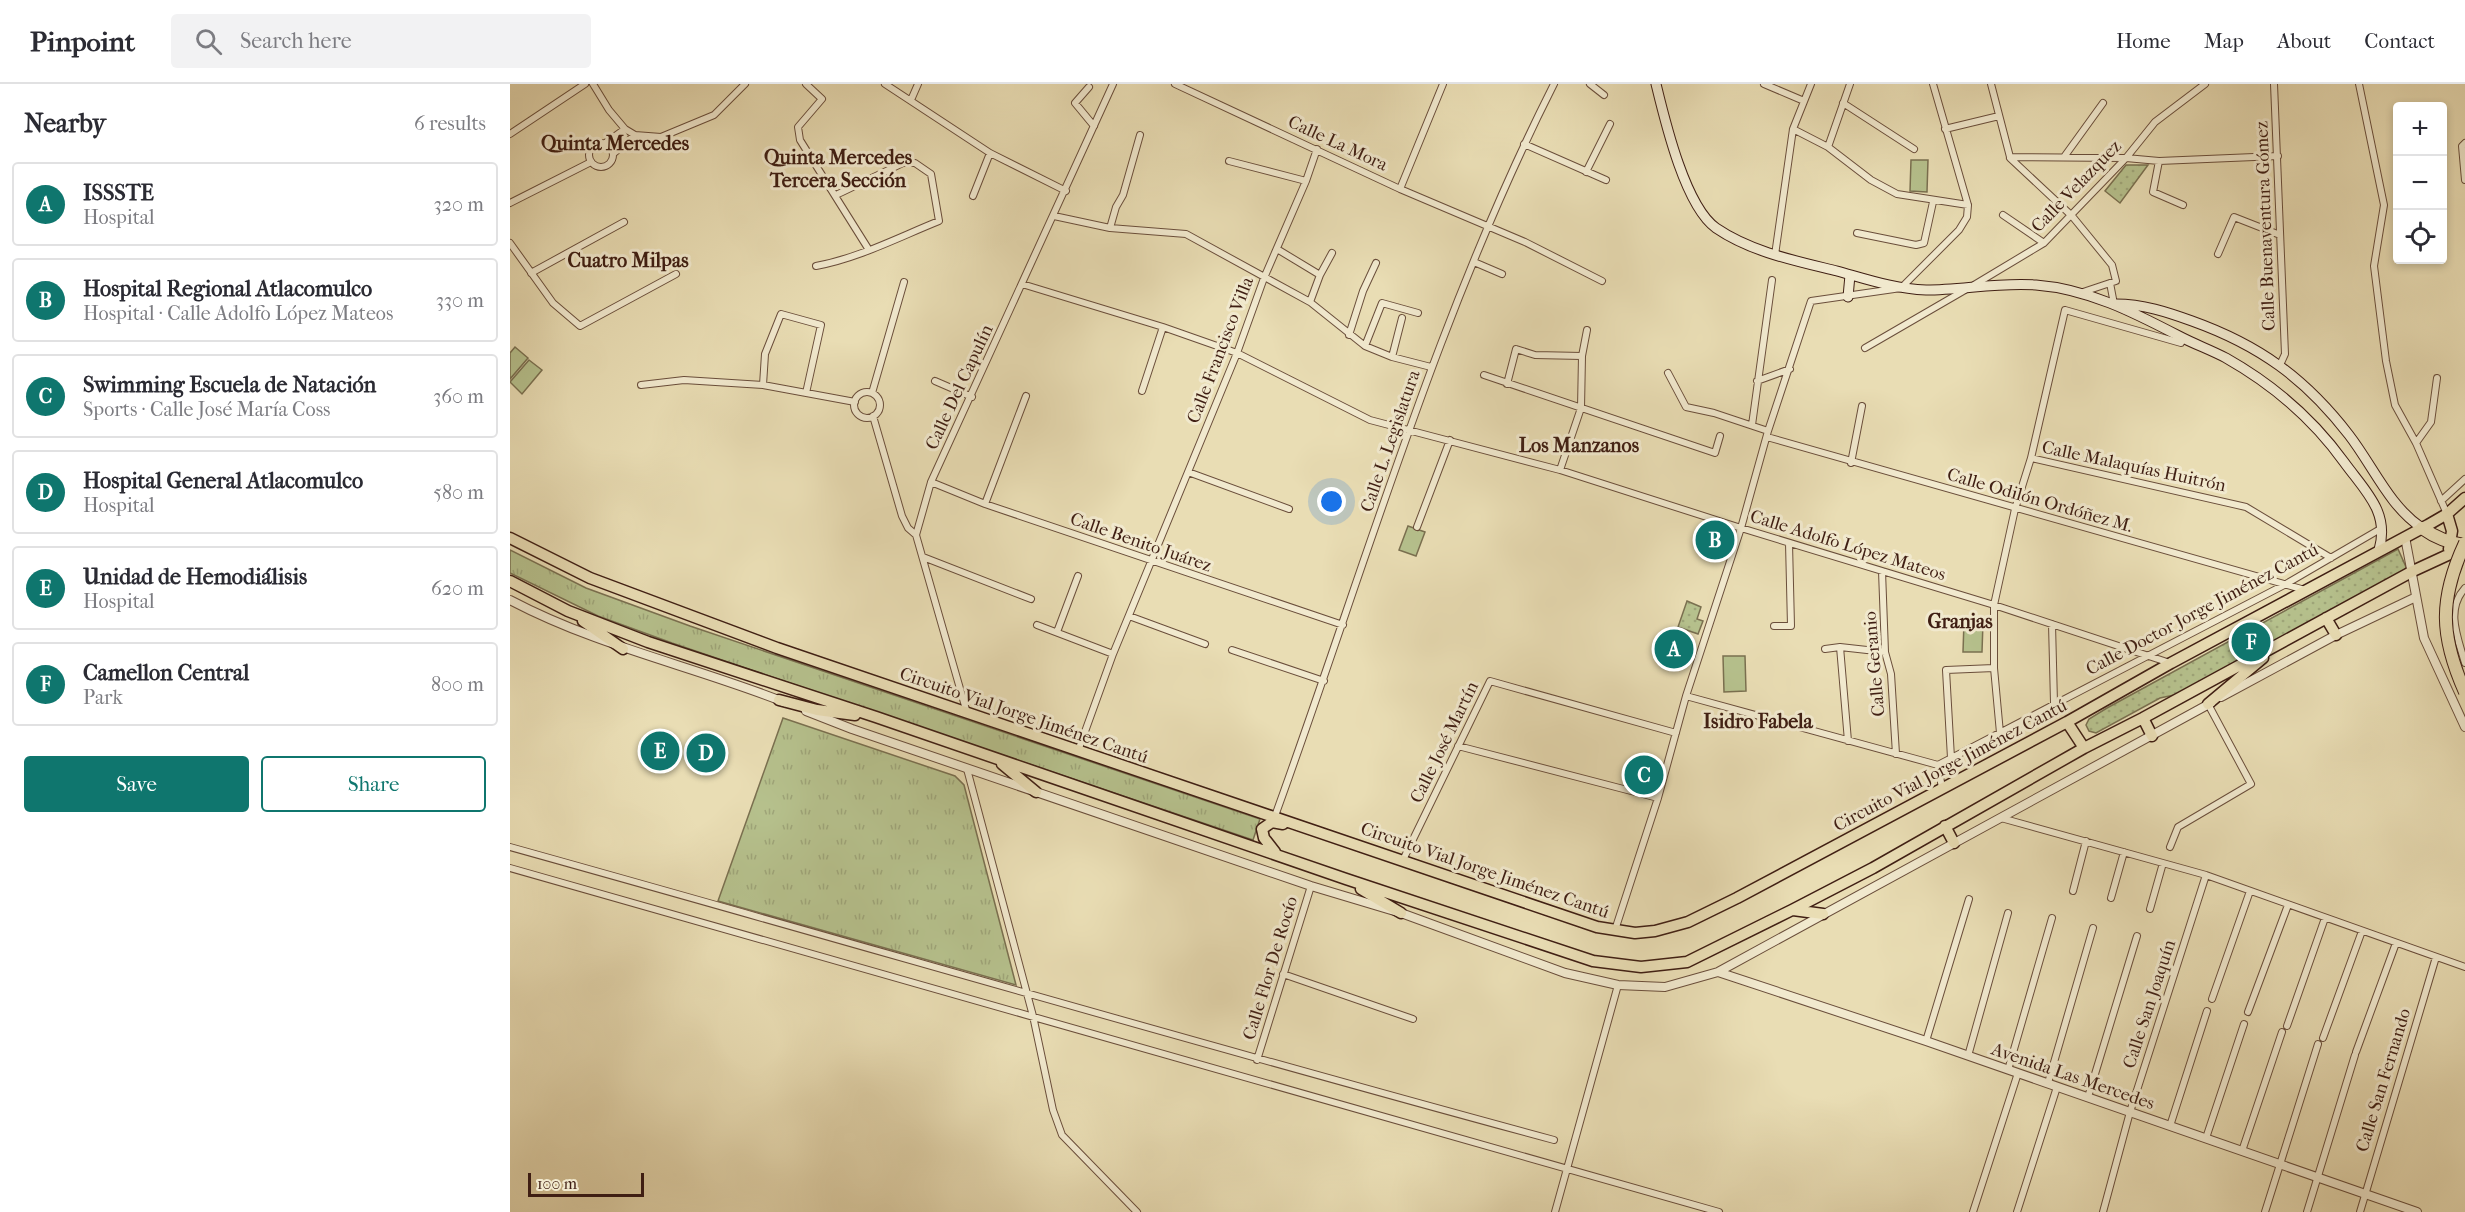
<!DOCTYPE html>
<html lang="en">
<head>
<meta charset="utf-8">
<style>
	:root { --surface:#fff; --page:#f2f2f3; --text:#2b2b33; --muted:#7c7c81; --line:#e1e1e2; --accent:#0f766e }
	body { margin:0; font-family:"IM FELL French Canon",serif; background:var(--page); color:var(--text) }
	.controls { position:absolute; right:18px; top:18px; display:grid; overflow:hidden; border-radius:6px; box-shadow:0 3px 9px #0003 }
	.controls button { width:54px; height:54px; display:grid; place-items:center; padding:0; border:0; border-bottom:2px solid var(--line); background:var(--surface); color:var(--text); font:30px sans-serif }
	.scale { position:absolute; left:18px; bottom:15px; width:116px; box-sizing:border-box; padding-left:6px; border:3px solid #3f1e13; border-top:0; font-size:16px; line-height:21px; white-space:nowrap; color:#3f1e13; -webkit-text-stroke:4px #f1e9ce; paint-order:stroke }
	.you { position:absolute; left:822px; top:418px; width:21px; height:21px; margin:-15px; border:4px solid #fff; border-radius:50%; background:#1a73e8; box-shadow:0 0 0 9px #1a73e833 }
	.badge { display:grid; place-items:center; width:39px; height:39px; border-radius:50%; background:var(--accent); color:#fff; font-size:20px; font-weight:700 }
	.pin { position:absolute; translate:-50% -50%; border:3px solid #fff; box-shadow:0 2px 6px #0006 }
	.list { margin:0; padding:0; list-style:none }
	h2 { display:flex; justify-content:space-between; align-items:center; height:78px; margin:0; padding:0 24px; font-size:26px }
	h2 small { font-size:20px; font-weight:400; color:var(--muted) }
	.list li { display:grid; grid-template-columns:39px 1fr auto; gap:18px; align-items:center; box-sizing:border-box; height:84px; margin:0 12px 12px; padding:0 12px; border:2px solid var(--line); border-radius:6px }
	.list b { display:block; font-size:22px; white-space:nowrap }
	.list p { margin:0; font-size:20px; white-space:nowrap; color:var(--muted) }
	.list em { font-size:20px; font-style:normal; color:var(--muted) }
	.actions { display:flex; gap:12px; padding:18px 24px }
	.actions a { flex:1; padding:14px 0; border:2px solid var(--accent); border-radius:6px; text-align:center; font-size:21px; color:var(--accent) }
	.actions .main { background:var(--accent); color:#fff }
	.icon { flex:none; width:33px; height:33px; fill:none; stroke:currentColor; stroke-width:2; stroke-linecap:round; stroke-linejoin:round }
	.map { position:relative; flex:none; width:1955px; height:1128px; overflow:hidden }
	header { display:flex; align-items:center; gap:36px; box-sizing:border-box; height:84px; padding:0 30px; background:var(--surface); border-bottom:2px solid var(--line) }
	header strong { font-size:28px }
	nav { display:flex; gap:33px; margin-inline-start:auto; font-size:21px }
	.search { width:420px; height:54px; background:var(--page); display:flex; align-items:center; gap:15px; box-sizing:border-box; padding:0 21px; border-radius:6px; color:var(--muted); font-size:22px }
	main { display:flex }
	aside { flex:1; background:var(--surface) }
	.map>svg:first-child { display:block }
	.grass { fill:url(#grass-tufts); stroke:#7a7050; stroke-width:1.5 }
	.park { fill:url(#park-dots); stroke:#7a7050; stroke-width:1.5 }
	.garden { fill:#b6c18d; stroke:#7a7050; stroke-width:1.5 }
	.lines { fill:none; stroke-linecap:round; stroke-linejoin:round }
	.minor-casing { stroke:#6a4e3b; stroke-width:8 }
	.tertiary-casing { stroke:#6a4e3b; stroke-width:10 }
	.secondary-casing { stroke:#3f1e13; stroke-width:11 }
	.primary-casing { stroke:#3f1e13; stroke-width:13 }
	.motorway-casing { stroke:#3f1e13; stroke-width:14 }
	.minor { stroke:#f1e9ce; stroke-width:6 }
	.tertiary { stroke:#f1e9ce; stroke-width:8 }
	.secondary { stroke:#f1e9ce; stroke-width:9 }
	.primary { stroke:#e9ddb4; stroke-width:10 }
	.motorway { stroke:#e9ddb4; stroke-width:12 }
	.motorway-bridge-casing { stroke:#3f1e13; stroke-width:14; stroke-linecap:butt }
	.motorway-bridge { stroke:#e9ddb4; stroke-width:12 }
	.labels { text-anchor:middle; stroke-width:6; stroke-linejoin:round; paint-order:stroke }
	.street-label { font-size:18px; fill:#3f1e13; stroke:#f1e9ce }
	.neighbourhood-label { font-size:20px; font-weight:bold; fill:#3f1e13; stroke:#f1e9ce }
</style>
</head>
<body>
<header>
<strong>Pinpoint</strong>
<div class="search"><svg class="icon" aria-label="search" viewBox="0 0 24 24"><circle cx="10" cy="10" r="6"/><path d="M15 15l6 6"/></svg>Search here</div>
<nav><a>Home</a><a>Map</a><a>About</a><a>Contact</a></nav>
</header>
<main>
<aside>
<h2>Nearby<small>6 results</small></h2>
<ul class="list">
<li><span class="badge">A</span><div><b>ISSSTE</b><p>Hospital</p></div><em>320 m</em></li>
<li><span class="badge">B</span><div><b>Hospital Regional Atlacomulco</b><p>Hospital · Calle Adolfo López Mateos</p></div><em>330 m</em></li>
<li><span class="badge">C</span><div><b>Swimming Escuela de Natación</b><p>Sports · Calle José María Coss</p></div><em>360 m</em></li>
<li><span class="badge">D</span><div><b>Hospital General Atlacomulco</b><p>Hospital</p></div><em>580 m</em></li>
<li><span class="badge">E</span><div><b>Unidad de Hemodiálisis</b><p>Hospital</p></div><em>620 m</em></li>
<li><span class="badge">F</span><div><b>Camellon Central</b><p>Park</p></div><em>800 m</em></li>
</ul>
<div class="actions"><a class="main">Save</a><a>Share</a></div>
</aside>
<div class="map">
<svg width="1955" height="1128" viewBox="0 0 1955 1128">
	<defs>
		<pattern id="grass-tufts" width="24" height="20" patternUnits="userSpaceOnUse" patternTransform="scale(1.5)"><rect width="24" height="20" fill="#b6c18d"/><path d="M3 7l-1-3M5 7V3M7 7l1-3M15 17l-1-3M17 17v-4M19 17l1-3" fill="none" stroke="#9ea579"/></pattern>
		<pattern id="park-dots" width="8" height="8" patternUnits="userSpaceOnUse" patternTransform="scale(1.5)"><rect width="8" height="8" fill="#b6c18d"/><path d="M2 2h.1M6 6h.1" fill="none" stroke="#9ea579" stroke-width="1.8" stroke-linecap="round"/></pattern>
	</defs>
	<rect width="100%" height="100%" fill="#e9ddb4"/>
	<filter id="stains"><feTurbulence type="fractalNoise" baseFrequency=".00333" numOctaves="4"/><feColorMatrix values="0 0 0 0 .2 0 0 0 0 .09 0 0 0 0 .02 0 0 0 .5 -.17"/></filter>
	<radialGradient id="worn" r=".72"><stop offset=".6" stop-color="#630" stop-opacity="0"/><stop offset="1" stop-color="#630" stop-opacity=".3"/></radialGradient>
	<!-- grass -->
	<path class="grass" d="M0,466l76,38 104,38 570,193 -7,21 -581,-197 -74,-27 -88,-43z
		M273,634l172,58 9,9 52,200 -298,-84z"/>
	<!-- park -->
	<path class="park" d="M1616,81h22l-28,38 -15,-12z
		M1888,465l8,18v4l-227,123 -19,4 -64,35 -7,-2 -3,-6 3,-6 18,-11z
		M1177,517l14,6 -4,12 6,2 -5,13 -20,-7z"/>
	<!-- garden -->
	<path class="garden" d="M1401,76h17l-1,32 -17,-1z
		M5,263l13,11 -18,21v-26z
		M19,276l13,10 -20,24 -12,-12z
		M898,442l17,6 -9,24 -17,-6z
		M1454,538h19l-1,30h-19z
		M1213,572h22l1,35 -22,1z"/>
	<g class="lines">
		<!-- minor casing -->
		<g class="minor-casing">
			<path id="minor" d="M83,0l16,26 16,19 10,6 26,2 53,-22 31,-31
				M296,0l16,15 -24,28 2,13 69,110
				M375,0l105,69 76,38
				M665,0l225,105 125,53 77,39
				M1080,0l14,11
				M1254,0l40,17
				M1481,0l19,73
				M1764,0l11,270 -5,11
				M1849,0l25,121 -10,61 12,95 9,44 21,38 31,71
				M579,3l-14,16 19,23
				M401,16l7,-16
				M1333,19l71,46
				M1283,45l35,18 43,33 26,14 71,11
				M1435,45l54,-13
				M0,50l75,-50
				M1955,59l-3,3 3,34
				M79 71a12 12 0 1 1 24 0a12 12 0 1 1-24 0Z
				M94,60l21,-15
				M1014,60l82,36
				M1318,63l22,-63
				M103,70l22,-19
				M1500,73l116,1 33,3 119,-5
				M1554,73l39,-54
				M1500,74l62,58 40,49 4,16 -33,11
				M719,77l77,20
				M1649,77l-6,31 30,13
				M1076,88l24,-48
				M890,105l43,-105
				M463,112l17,-43
				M0,119l81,-41
				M1493,131l41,28
				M544,132l56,12 76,6 124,68 55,44 27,11 39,10
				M600,144l6,-21 7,-12 17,-60
				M1347,149l59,12 8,-2 9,-41
				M0,159l43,60 27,23 96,-52
				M767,165l43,26
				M1708,170l16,-37 46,18
				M1265,171l18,-126 18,-45
				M964,178l28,12
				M306,182c43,-8 83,-29 123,-45l-8,-47 -16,-11h-12l-67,32
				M21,189l93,-51
				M1600,199l4,21
				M512,200l141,43 74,26 133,67 190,50 181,58 253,77 176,58
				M1464,201l70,-42 82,-85 29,-36 50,-38
				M800,218l10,-27 12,-22
				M839,251l14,-44 13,-28
				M855,262l17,-43 36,10
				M1355,264l100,-58
				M882,273l10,-39
				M1158,289l18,34 28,6 54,18
				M974,291l231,78 5,-17
				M425,297l37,16
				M1247,297l33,-12
				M997,300l9,-35 19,6 47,1
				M131,301l43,-5 79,5 92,17
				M253,301l2,-31 16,-40 40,11 -15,68
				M632,307l21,-64
				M344 321a13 13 0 1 1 26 0a13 13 0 1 1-26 0Z
				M362,309l32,-111
				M363,332l29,100 6,12 8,7
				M1242,341l20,-145
				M1257,353l538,153
				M1906,359l15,-21 6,-44
				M1521,374l215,49 85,51
				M1341,379l11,-57
				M1050,386l21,-62 1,-52 5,-26
				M678,388l101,37
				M421,398l54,22 358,121
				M1931,417l24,-22
				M475,420l41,-108
				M907,443l33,-87
				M413,473l108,42
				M1372,487l3,81 6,22 5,80
				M1955,504c-20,22 -7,50 0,75
				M619,532l76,28
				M1542,540l2,79
				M527,541l76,29
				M1264,542h17l-2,-83
				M547,548l21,-56
				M1330,563l8,94
				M1315,565l15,-2 45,5
				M722,566l92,31
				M1176,612l252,69
				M457,629l-51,-178 15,-53 182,-398
				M1490,649l-6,-65v-63l21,-96 16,-51 34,-148 116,33 2,-5
				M948,662l200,52
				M568,667l35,-97 124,-301 27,-75 42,-97 11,-32
				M1441,674l-5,-88 48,-2
				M1428,681l348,-181 96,-56
				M1428,681l4,23
				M457,685l66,247 20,94 9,25 75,77
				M765,732c89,-245 161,-499 279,-732
				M1491,734l205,57 259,92
				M0,763c348,97 695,199 1044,293
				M1660,763l8,-20 73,-43 -43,-80
				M893,776l87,-179 186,52
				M0,784l1209,344
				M1563,807l13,-50
				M1601,814l13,-46
				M1640,825l13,-46
				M1105,846l43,-132 28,-102 55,-168 27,-97 43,-130 90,-13 58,-58 8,-13 1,-12 -35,-121
				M773,890l130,45
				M1702,915l38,-108
				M1738,928l40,-107
				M1777,942l38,-108
				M1813,954l39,-107
				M1416,957l43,-142
				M1846,968l40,-109
				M1458,972l40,-143
				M747,976l54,-174
				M1498,986l44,-152
				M1538,999l45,-155
				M1578,1013l49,-161
				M1660,1042l37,-115
				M1696,1054l38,-114
				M1732,1067l40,-119
				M1045,1128l63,-227
				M1463,1128l45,-139
				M1507,1128l40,-125
				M1593,1128l27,-100 76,-237
				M1755,1128l53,-168
				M1797,1128l48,-157
				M1850,1128l76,-255"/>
		</g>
		<!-- tertiary casing -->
		<g class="tertiary-casing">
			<path id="tertiary" d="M1895,453l19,101 41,89
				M0,516c87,46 183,66 274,102
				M1711,613l115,-62 80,-38
				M296,627l46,18 459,157 90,27 164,60 53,12 47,2 53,-15 493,-269
				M1208,888l208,69 491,171"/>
		</g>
		<!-- secondary casing -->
		<g class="secondary-casing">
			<path id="secondary" d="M1146,0c9,37 29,122 60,144 35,24 80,33 121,43 29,8 58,18 89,19 36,0 73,-8 110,-5 52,4 97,27 143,51 15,8 32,14 47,22 46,26 87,61 118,104 21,29 46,50 35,88
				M1338,213l2,-22
				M1606,220c27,0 51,8 76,17 67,24 113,57 157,114 24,31 40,71 73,93"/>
		</g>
		<!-- primary casing -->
		<g class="primary-casing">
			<path id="primary" d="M1937,430l5,17 -3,18
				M0,454l80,40 187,70 820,279 38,6 20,-2 33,-9 49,-24 330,-176 104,-59 257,-138 19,-11 18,-16
				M0,497l58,30 80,31 228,75 470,162 247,82 48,6 46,-5 105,-52 81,-42 211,-120 59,-30 270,-147 52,-24
				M1816,534l10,17
				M73,537l40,28
				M269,616l38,10 38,5
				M1698,620l55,-46
				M1633,634l9,18
				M1557,638l17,26
				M492,680l34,28
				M1435,742l9,17
				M765,768l-11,-14 -2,-9 10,-7 11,2
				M851,805l40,24
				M1283,826l30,4"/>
		</g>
		<!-- motorway casing -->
		<g class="motorway-casing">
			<path id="motorway" d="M1912,444c14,10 26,15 43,17"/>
		</g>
		<!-- minor -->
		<use href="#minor" class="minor"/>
		<!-- tertiary -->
		<use href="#tertiary" class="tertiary"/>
		<!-- secondary -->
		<use href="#secondary" class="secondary"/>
		<!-- primary -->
		<use href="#primary" class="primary"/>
		<!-- motorway -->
		<use href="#motorway" class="motorway"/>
		<!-- motorway-bridge casing -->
		<g class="motorway-bridge-casing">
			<path id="motorway-bridge" d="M1955,459c-26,56 -25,93 0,149"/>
		</g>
		<!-- motorway-bridge -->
		<use href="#motorway-bridge" class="motorway-bridge"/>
	</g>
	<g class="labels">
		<!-- street labels -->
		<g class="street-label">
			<text transform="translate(828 59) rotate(25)" y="6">Calle La Mora</text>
			<text transform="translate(1566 102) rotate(-46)" y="6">Calle Velazquez</text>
			<text transform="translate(1755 142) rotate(-92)" y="6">Calle Buenaventura Gómez</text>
			<text transform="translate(710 266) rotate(-69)" y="6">Calle Francisco Villa</text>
			<text transform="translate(449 303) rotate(-65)" y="6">Calle Del Capulín</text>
			<text transform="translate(880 357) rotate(-71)" y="6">Calle L. Legislatura</text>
			<text transform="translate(1624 382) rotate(12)" y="6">Calle Malaquías Huitrón</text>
			<text transform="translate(1530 416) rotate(16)" y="6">Calle Odilón Ordóñez M.</text>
			<text transform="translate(631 458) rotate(19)" y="6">Calle Benito Juárez</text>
			<text transform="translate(1338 461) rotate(17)" y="6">Calle Adolfo López Mateos</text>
			<text transform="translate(1692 525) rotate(-28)" y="6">Calle Doctor Jorge Jiménez Cantú</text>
			<text transform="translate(1364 580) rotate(-95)" y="6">Calle Geranio</text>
			<text transform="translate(514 631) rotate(19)" y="6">Circuito Vial Jorge Jiménez Cantú</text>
			<text transform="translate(934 658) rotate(-64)" y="6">Calle José Martín</text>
			<text transform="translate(1440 681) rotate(-28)" y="6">Circuito Vial Jorge Jiménez Cantú</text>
			<text transform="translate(975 786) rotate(19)" y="6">Circuito Vial Jorge Jiménez Cantú</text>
			<text transform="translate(760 884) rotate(-73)" y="6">Calle Flor De Rocío</text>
			<text transform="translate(1639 920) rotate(-72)" y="6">Calle San Joaquín</text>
			<text transform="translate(1563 992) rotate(19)" y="6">Avenida Las Mercedes</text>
			<text transform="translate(1873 996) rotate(-73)" y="6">Calle San Fernando</text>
		</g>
		<!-- neighbourhood labels -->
		<g class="neighbourhood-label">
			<text x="105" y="66">Quinta Mercedes</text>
			<text x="328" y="80">Quinta Mercedes<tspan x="328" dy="23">Tercera Sección</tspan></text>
			<text x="118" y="183">Cuatro Milpas</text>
			<text x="1069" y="368">Los Manzanos</text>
			<text x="1450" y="544">Granjas</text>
			<text x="1248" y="644">Isidro Fabela</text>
		</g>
	</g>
	<rect width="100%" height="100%" filter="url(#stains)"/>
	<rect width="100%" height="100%" fill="url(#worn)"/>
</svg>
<div class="controls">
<button>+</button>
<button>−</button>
<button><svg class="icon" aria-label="locate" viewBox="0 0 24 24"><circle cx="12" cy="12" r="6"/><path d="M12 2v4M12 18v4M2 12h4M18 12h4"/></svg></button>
</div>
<div class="scale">100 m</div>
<div class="you"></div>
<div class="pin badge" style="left:1164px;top:565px">A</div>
<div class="pin badge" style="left:1205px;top:456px">B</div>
<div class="pin badge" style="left:1134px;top:691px">C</div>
<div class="pin badge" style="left:196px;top:669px">D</div>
<div class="pin badge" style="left:150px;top:667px">E</div>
<div class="pin badge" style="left:1741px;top:558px">F</div>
</div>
</main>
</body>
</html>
